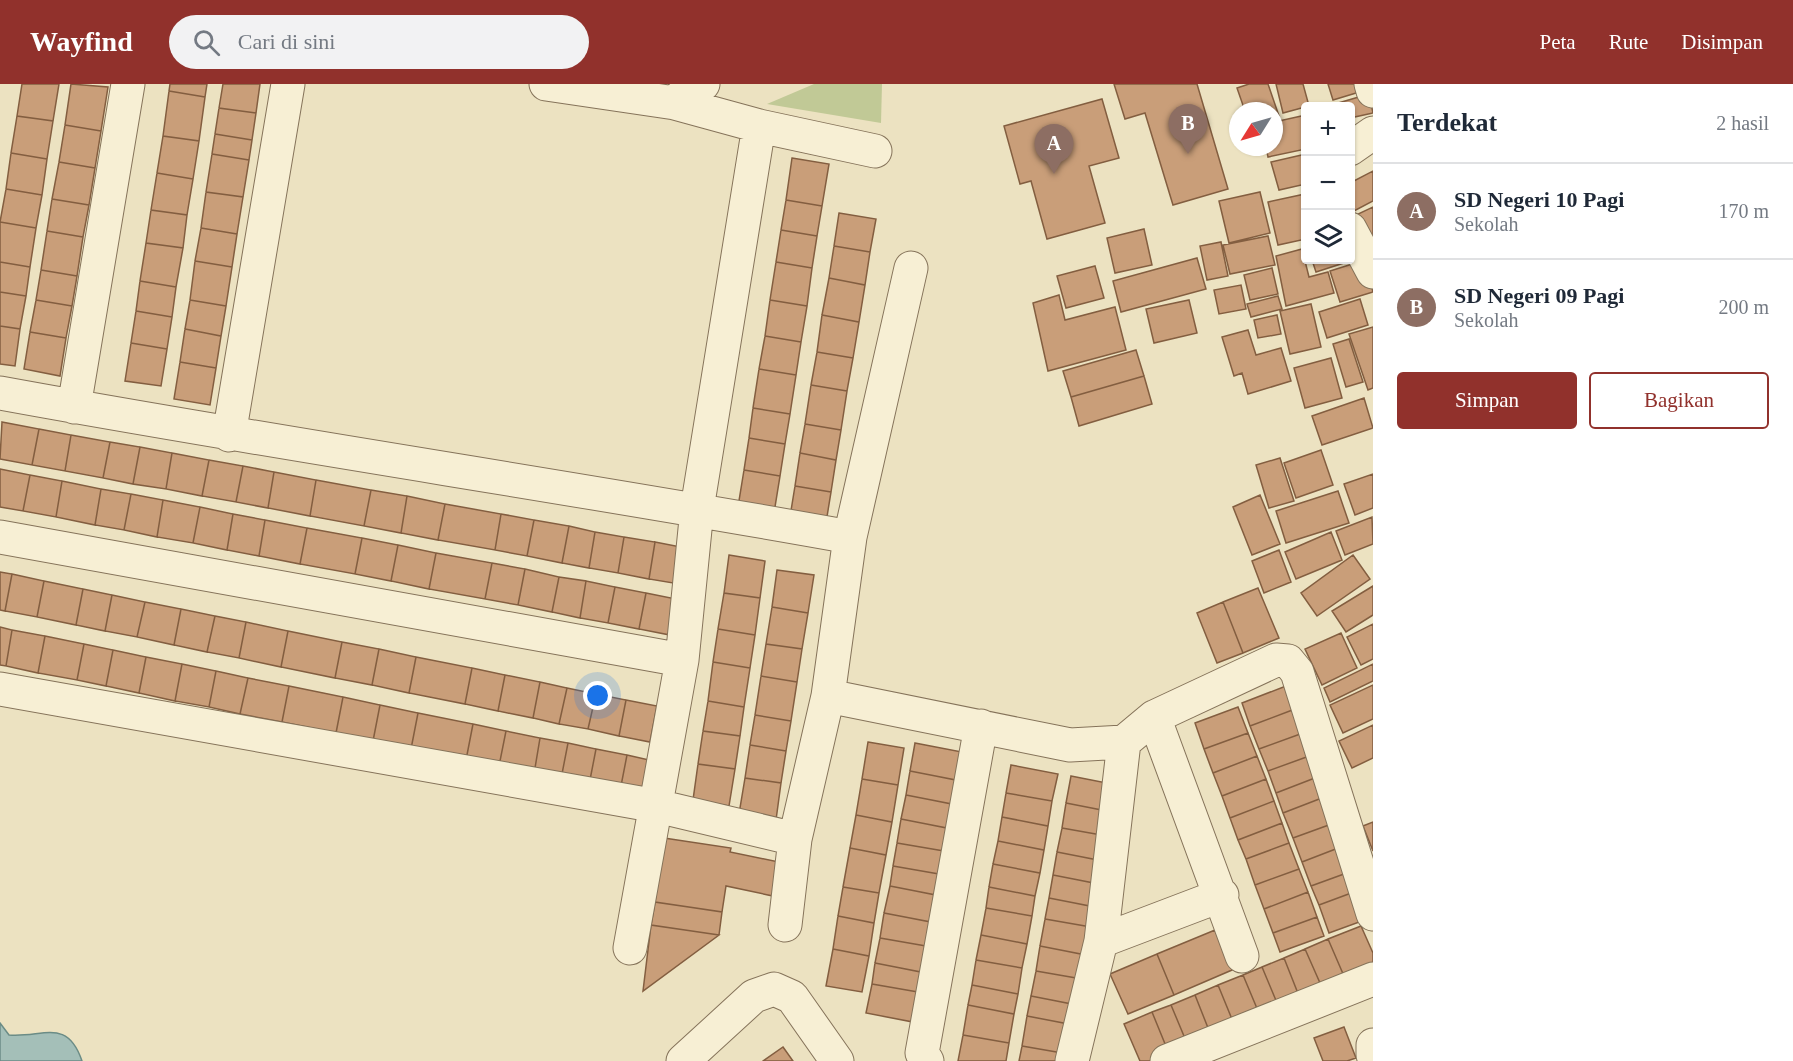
<!DOCTYPE html>
<html lang="id">
<head>
<meta charset="utf-8">
<style>
	:root { --surface:#fff; --page:#f2f2f3; --text:#1f2937; --muted:#747a83; --line:#e0e1e3; --accent:#91312c }
	body { margin:0; font-family:"Times New Roman",serif; background:var(--page); color:var(--text) }
	.controls { position:absolute; right:18px; top:18px; display:grid; overflow:hidden; border-radius:6px; box-shadow:0 2px 4px #0004 }
	.controls button { width:54px; height:54px; display:grid; place-items:center; padding:0; border:0; border-bottom:2px solid var(--line); background:var(--surface); color:var(--text); font:30px sans-serif }
	.compass { position:absolute; left:1229px; top:18px; width:54px; height:54px; border-radius:50%; background:var(--surface); box-shadow:0 2px 4px #0004; rotate:233deg }
	.you { position:absolute; left:598px; top:612px; width:21px; height:21px; margin:-15px; border:4px solid #fff; border-radius:50%; background:#1a73e8; box-shadow:0 0 0 9px #1a73e833 }
	.badge { display:grid; place-items:center; width:39px; height:39px; border-radius:50%; background:var(--accent); color:#fff; font-size:20px; font-weight:700 }
	.pin { position:absolute; translate:-50% -50px; filter:drop-shadow(0 2px 3px #0008) }
	.pin::after { content:''; position:absolute; top:32px; width:21px; height:18px; background:inherit; clip-path:polygon(0 0,100% 0,50% 100%) }
	.list { margin:0; padding:0; list-style:none }
	h2 { display:flex; justify-content:space-between; align-items:center; height:78px; margin:0; padding:0 24px; font-size:26px }
	h2 small { font-size:20px; font-weight:400; color:var(--muted) }
	.list li { display:grid; grid-template-columns:39px 1fr auto; gap:18px; align-items:center; box-sizing:border-box; height:96px; padding:0 24px; border-top:2px solid var(--line) }
	.list b { display:block; font-size:22px; white-space:nowrap }
	.list p { margin:0; font-size:20px; white-space:nowrap; color:var(--muted) }
	.list em { font-size:20px; font-style:normal; color:var(--muted) }
	.actions { display:flex; gap:12px; padding:18px 24px }
	.actions a { flex:1; padding:14px 0; border:2px solid var(--accent); border-radius:6px; text-align:center; font-size:21px; color:var(--accent) }
	.actions .main { background:var(--accent); color:#fff }
	.icon { flex:none; width:33px; height:33px; fill:none; stroke:currentColor; stroke-width:2; stroke-linecap:round; stroke-linejoin:round }
	.map { position:relative; flex:none; width:1373px; height:977px; overflow:hidden }
	header { display:flex; align-items:center; gap:36px; box-sizing:border-box; height:84px; padding:0 30px; background:var(--accent); color:#fff }
	header strong { font-size:28px }
	nav { display:flex; gap:33px; margin-inline-start:auto; font-size:21px }
	.search { width:420px; height:54px; background:var(--page); display:flex; align-items:center; gap:15px; box-sizing:border-box; padding:0 21px; border-radius:33px; color:var(--muted); font-size:22px }
	main { display:flex }
	aside { flex:1; background:var(--surface) }
	.map>svg:first-child { display:block }
	.green { fill:#c1c996 }
	.water { fill:#a4bfb8; stroke:#6b8c86; stroke-width:1.5 }
	.building { fill:#c99e79; stroke:#835e40; stroke-width:1.5 }
	.lines { fill:none; stroke-linecap:round; stroke-linejoin:round }
	.minor-casing { stroke:#85735a; stroke-width:35 }
	.minor { stroke:#f7efd4; stroke-width:33 }
</style>
</head>
<body>
<header>
<strong>Wayfind</strong>
<div class="search"><svg class="icon" aria-label="search" viewBox="0 0 24 24"><circle cx="10" cy="10" r="6"/><path d="M15 15l6 6"/></svg>Cari di sini</div>
<nav><a>Peta</a><a>Rute</a><a>Disimpan</a></nav>
</header>
<main>
<div class="map">
<svg width="1373" height="977" viewBox="0 0 1373 977">
	<rect width="100%" height="100%" fill="#ece2c1"/>
	<!-- green -->
	<path class="green" d="M814,0h68l-1,39 -114,-19z"/>
	<!-- water -->
	<path class="water" d="M0,939l9,12c34,3 58,-18 73,26h-82z"/>
	<!-- building -->
	<path class="building" d="M22,0h37l-6,37 -36,-5z
		M71,0l37,3 -7,44 -36,-6z
		M170,0h37l-2,13 -36,-6z
		M223,0h37l-4,29 -37,-5z
		M1114,0h83l31,105 -55,16 -28,-92 -20,6z
		M1249,0h19l11,32 -5,2v-7h-29l-8,-23z
		M1276,0h27l6,22 -26,7z
		M1328,0h36l2,6 -33,10z
		M169,7l36,6 -6,44 -36,-5z
		M1369,10l4,19 -23,5v-12h-22z
		M1102,15l17,59 -30,8 16,57 -58,16 -16,-58 -11,3 -16,-58z
		M219,24l37,5 -4,27 -37,-6z
		M1306,31v34l-38,8 -2,-10h8v-25z
		M17,32l36,5 -6,38 -36,-6z
		M65,41l36,6 -6,37 -36,-6z
		M215,50l37,6 -3,20 -37,-6z
		M163,52l36,5 -6,38 -36,-6z
		M11,69l36,6 -5,36 -36,-6z
		M212,70l37,6 -6,37 -37,-5z
		M1306,70v30l-27,6 -8,-28z
		M792,74l37,6 -7,42 -36,-6z
		M59,78l36,6 -6,37 -37,-6z
		M1373,87v30l-21,11 -2,-29z
		M157,89l36,6 -6,36 -36,-5z
		M6,105l36,6 -6,33 -36,-6z
		M206,108l37,5 -6,37 -36,-6z
		M1260,108l10,41 -41,10 -10,-42z
		M1305,110l1,45 -28,6 -10,-43z
		M52,115l37,6 -6,32 -36,-6z
		M786,116l36,6 -5,30 -36,-6z
		M1373,123v35l-17,-27z
		M151,126l36,5 -4,33 -37,-5z
		M839,129l37,6 -6,33 -36,-6z
		M0,138l36,6 -6,39 -30,-5z
		M201,144l36,6 -5,33 -37,-6z
		M1144,145l8,36 -37,8 -8,-35z
		M781,146l36,6 -5,32 -36,-6z
		M47,147l36,6 -6,39 -36,-6z
		M1268,152l7,29 -45,9 -7,-29z
		M1221,158l7,34 -21,4 -7,-34z
		M146,159l37,5 -7,39 -36,-6z
		M834,162l36,6 -5,33 -36,-7z
		M1302,165l7,28 19,-5 6,21 -48,13 -10,-50z
		M1197,174l9,31 -85,23 -8,-31z
		M1312,176h34l1,2 -31,10z
		M1365,176l8,32 -33,10 -10,-31z
		M195,177l37,6 -6,39 -36,-6z
		M0,178l30,5 -4,29 -26,-4z
		M776,178l36,6 -5,38 -37,-6z
		M1095,182l9,32 -38,10 -9,-32z
		M1272,184l6,26 -28,6 -6,-25z
		M41,186l36,6 -5,30 -36,-6z
		M829,194l36,7 -6,37 -37,-7z
		M140,197l36,6 -4,30 -36,-6z
		M1241,201l5,24 -27,5 -5,-24z
		M0,208l26,4 -6,33 -20,-3z
		M1059,211l6,25 50,-13 11,43 -78,21 -15,-68z
		M1278,212l4,13 -31,8 -4,-13z
		M1360,215l8,26 -41,13 -8,-26z
		M36,216l36,6 -6,32 -36,-6z
		M190,216l36,6 -5,30 -36,-7z
		M770,216l37,6 -6,36 -36,-6z
		M1189,216l8,33 -43,10 -8,-34z
		M1311,220l10,43 -31,7 -10,-43z
		M136,227l36,6 -5,32 -36,-6z
		M822,231l37,7 -6,36 -36,-6z
		M1277,231l4,19 -23,4 -4,-18z
		M0,242l20,3 -5,37 -15,-2z
		M1373,243v61l-5,2 -19,-56z
		M185,245l36,7 -5,32 -36,-6z
		M1248,246l8,25 25,-7 10,33 -43,13 -6,-21 -8,3 -12,-39z
		M30,248l36,6 -6,38 -36,-7z
		M765,252l36,6 -5,33 -37,-6z
		M1349,255l14,43 -17,5 -13,-43z
		M131,259l36,6 -6,37 -36,-5z
		M1136,266l8,26 -73,21 -8,-26z
		M817,268l36,6 -6,33 -36,-6z
		M1331,274l11,40 -37,10 -11,-40z
		M180,278l36,6 -6,37 -36,-6z
		M759,285l37,6 -6,39 -37,-6z
		M1144,292l8,28 -73,22 -8,-29z
		M811,301l36,6 -6,39 -36,-6z
		M1364,314l9,30 -51,17 -10,-29z
		M753,324l37,6 -5,30 -36,-6z
		M2,338l37,7 -7,36 -32,-6z
		M805,340l36,6 -5,30 -36,-7z
		M39,345l32,6 -6,36 -33,-6z
		M71,351l39,7 -7,36 -38,-7z
		M749,354l36,6 -5,32 -36,-6z
		M110,358l30,5 -7,37 -30,-6z
		M140,363l32,6 -6,36 -33,-5z
		M1321,366l12,35 -37,13 -12,-35z
		M172,369l37,7 -7,36 -36,-7z
		M800,369l36,7 -5,32 -36,-6z
		M1280,374l14,43 -25,7 -13,-43z
		M209,376l34,6 -7,36 -34,-6z
		M243,382l31,6 -6,36 -32,-6z
		M0,385l30,6 -7,36 -23,-4z
		M744,386l36,6 -6,37 -36,-6z
		M274,388l42,8 -6,36 -42,-8z
		M1373,390v34l-18,7 -11,-31z
		M30,391l32,6 -6,36 -33,-6z
		M316,396l55,10 -7,36 -54,-10z
		M62,397l39,8 -6,36 -39,-8z
		M795,402l36,6 -6,37 -36,-6z
		M101,405l30,5 -7,36 -29,-5z
		M371,406l36,6 -6,37 -37,-7z
		M1338,407l11,32 -63,20 -10,-32z
		M131,410l32,6 -6,37 -33,-7z
		M1260,411l20,49 -28,11 -19,-48z
		M407,412l38,8 -7,36 -37,-7z
		M163,416l37,7 -7,36 -36,-6z
		M445,420l56,10 -6,36 -57,-10z
		M200,423l33,7 -6,36 -34,-7z
		M233,430l32,6 -6,36 -32,-6z
		M501,430l33,6 -7,36 -32,-6z
		M1372,433l1,27 -28,11 -9,-24z
		M265,436l42,8 -7,36 -41,-8z
		M534,436l35,6 -7,37 -35,-7z
		M569,442l26,6 -6,36 -27,-5z
		M307,444l55,10 -7,36 -55,-10z
		M595,448l29,5 -6,36 -29,-5z
		M1331,448l11,28 -46,19 -11,-27z
		M624,453l31,5 -6,37 -31,-6z
		M362,454l36,7 -7,36 -36,-7z
		M655,458l31,6 -7,36 -30,-5z
		M398,461l38,8 -7,36 -38,-8z
		M1279,466l12,32 -27,11 -12,-32z
		M436,469l56,10 -7,36 -56,-10z
		M729,471l36,6 -5,37 -36,-5z
		M1353,471l17,24 -53,37 -16,-23z
		M492,479l33,6 -7,36 -33,-6z
		M525,485l34,8 -7,35 -34,-7z
		M777,486l37,5 -6,38 -36,-6z
		M0,488l12,2 -7,37 -5,-1z
		M12,490l32,7 -7,36 -32,-6z
		M559,493l27,4 -6,37 -28,-6z
		M44,497l39,8 -7,36 -39,-8z
		M586,497l29,6 -7,36 -28,-5z
		M1373,502v29l-27,17 -14,-21z
		M615,503l31,6 -7,36 -31,-6z
		M1258,504l21,50 -36,15 -20,-51z
		M83,505l29,6 -7,36 -29,-6z
		M646,509l30,6 -6,36 -31,-6z
		M724,509l36,5 -5,37 -37,-6z
		M112,511l33,7 -8,35 -32,-6z
		M145,518l36,7 -7,36 -37,-8z
		M1223,518l20,51 -26,10 -20,-50z
		M772,523l36,6 -6,36 -36,-5z
		M181,525l34,7 -8,36 -33,-7z
		M215,532l31,6 -7,36 -32,-6z
		M246,538l42,9 -7,36 -42,-9z
		M1373,540v35l-12,6 -14,-28z
		M0,543l12,3 -6,36 -6,-1z
		M718,545l37,6 -5,33 -37,-6z
		M12,546l33,6 -7,37 -32,-7z
		M288,547l54,11 -7,36 -54,-11z
		M1341,549l16,35 -35,17 -17,-36z
		M45,552l39,8 -7,36 -39,-7z
		M342,558l37,7 -7,36 -37,-7z
		M84,560l29,6 -7,36 -29,-6z
		M766,560l36,5 -5,33 -36,-6z
		M379,565l37,8 -7,36 -37,-8z
		M113,566l33,7 -7,36 -33,-7z
		M146,573l36,7 -7,37 -36,-8z
		M416,573l56,11 -7,36 -56,-11z
		M713,578l37,6 -6,39 -36,-6z
		M182,580l34,7 -7,36 -34,-6z
		M1373,580v17l-43,21 -6,-14z
		M472,584l33,7 -7,36 -33,-7z
		M216,587l32,7 -8,36 -31,-7z
		M505,591l35,7 -7,36 -35,-7z
		M761,592l36,6 -6,39 -36,-6z
		M248,594l41,8 -7,36 -42,-8z
		M540,598l27,6 -8,36 -26,-6z
		M1373,601v34l-30,14 -13,-28z
		M289,602l54,11 -7,36 -54,-11z
		M1286,602l9,23 -45,17 -8,-23z
		M567,604l29,6 -8,35 -29,-5z
		M596,610l30,6 -7,36 -31,-7z
		M343,613l37,8 -7,36 -37,-8z
		M626,616l31,6 -7,36 -31,-6z
		M708,617l36,6 -4,29 -37,-5z
		M380,621l38,8 -7,36 -38,-8z
		M1238,623l10,26 -44,16 -9,-26z
		M1295,625l8,24 -44,16 -9,-23z
		M418,629l55,11 -7,36 -55,-11z
		M755,631l36,6 -5,30 -36,-6z
		M473,640l33,7 -7,35 -33,-6z
		M1373,641v33l-21,10 -13,-27z
		M506,647l34,7 -6,36 -35,-8z
		M703,647l37,5 -5,33 -37,-5z
		M1248,649l9,23 -44,17 -9,-24z
		M1303,649l9,22 -44,16 -9,-22z
		M540,654l28,5 -7,36 -27,-5z
		M868,658l36,6 -6,37 -36,-6z
		M568,659l28,6 -7,36 -28,-6z
		M915,659l47,9 -6,28 -46,-9z
		M750,661l36,6 -5,32 -36,-5z
		M596,665l31,6 -7,36 -31,-6z
		M627,671l31,7 -7,35 -31,-6z
		M1312,671l8,21 -44,17 -8,-22z
		M1257,672l9,23 -44,17 -9,-23z
		M698,680l37,5 -6,37 -36,-6z
		M1011,681l47,9 -6,27 -46,-8z
		M910,687l46,9 -4,24 -46,-9z
		M1071,692l46,9 -5,27 -46,-9z
		M1320,692l7,20 -44,17 -7,-20z
		M745,694l36,5 -5,37 -37,-6z
		M862,695l36,6 -6,37 -36,-7z
		M1266,695l8,22 -44,17 -8,-22z
		M1006,709l46,8 -4,25 -46,-9z
		M906,711l46,9 -5,24 -46,-9z
		M1327,712l10,26 -44,16 -10,-25z
		M1274,717l8,22 -44,17 -8,-22z
		M1066,719l46,9 -5,24 -45,-8z
		M856,731l36,7 -6,33 -36,-7z
		M1002,733l46,9 -4,24 -46,-9z
		M901,735l46,9 -3,23 -47,-8z
		M1337,738l9,23 -44,17 -9,-24z
		M1373,738v29l-10,-25z
		M1282,739l7,20 -43,16 -8,-19z
		M1062,744l45,8 -4,25 -46,-9z
		M664,754l67,10 -1,4 49,10 -6,34 -47,-10 -4,26 -67,-10z
		M998,757l46,9 -4,23 -47,-9z
		M897,759l47,8 -5,23 -46,-8z
		M1289,759l10,26 -44,16 -9,-26z
		M1346,761l9,25 -44,16 -9,-24z
		M850,764l36,7 -7,38 -36,-6z
		M1057,768l46,9 -4,23 -46,-9z
		M993,780l47,9 -5,23 -46,-9z
		M893,782l46,8 -3,21 -46,-9z
		M1299,785l9,23 -44,17 -9,-24z
		M1355,786l7,19 -43,16 -8,-19z
		M1053,791l46,9 -4,23 -46,-9z
		M890,802l46,9 -5,27 -47,-9z
		M843,803l36,6 -5,30 -36,-7z
		M989,803l46,9 -3,20 -46,-8z
		M1362,805l11,28 -44,16 -10,-28z
		M1308,808l9,25 -44,16 -9,-24z
		M1049,814l46,9 -4,20 -46,-8z
		M655,818l67,10 -3,23 -68,-10z
		M986,824l46,8 -5,28 -46,-9z
		M884,829l47,9 -5,24 -46,-8z
		M838,832l36,7 -5,33 -36,-7z
		M1317,833l7,19 -44,16 -7,-19z
		M1045,835l46,8 -5,28 -46,-9z
		M651,841l68,10 -76,56z
		M1361,842l12,27v19l-26,11 -19,-44z
		M1215,846l17,40 -58,25 -17,-41z
		M981,851l46,9 -5,24 -46,-8z
		M880,854l46,8 -5,26 -46,-9z
		M1328,855l19,44 -23,9 -19,-43z
		M1040,862l46,9 -4,24 -46,-8z
		M833,865l36,7 -7,36 -36,-6z
		M1305,865l19,43 -23,9 -17,-43z
		M1157,870l17,41 -46,19 -18,-40z
		M1284,874l17,43 -21,9 -18,-43z
		M976,876l46,8 -4,26 -46,-9z
		M875,879l46,9 -3,20 -46,-8z
		M1262,883l18,43 -19,8 -18,-43z
		M1036,887l46,8 -5,26 -46,-9z
		M1243,891l18,43 -25,11 -18,-44z
		M872,900l46,8 -5,30 -47,-9z
		M972,901l46,9 -4,20 -46,-9z
		M1218,901l18,44 -24,9 -17,-43z
		M1195,911l17,43 -23,10 -18,-43z
		M1031,912l46,9 -3,20 -47,-9z
		M968,921l46,9 -5,29 -46,-8z
		M1171,921l18,43 -19,8 -18,-44z
		M1152,928l18,44 -13,5h-17l-16,-37z
		M1027,932l47,9 -6,29 -46,-8z
		M1344,943l12,31 -9,3h-24l-9,-23z
		M963,951l46,8 -3,18h-48z
		M1022,962l46,8 -1,7h-48z
		M783,963l10,14h-30z"/>
	<g class="lines">
		<!-- minor casing -->
		<g class="minor-casing">
			<path id="minor" d="M546,0l129,19 84,23 116,25
				M1371,0l2,7
				M675,19l14,-15 14,-4
				M1350,65l23,-16
				M1350,145l23,43
				M0,309c283,52 567,93 850,144
				M74,323l54,-323
				M229,351l59,-351
				M0,453l682,123
				M0,605l657,117 138,33
				M828,612l242,49 54,-3 30,-25 122,-57 12,1 9,11 76,242
				M1154,633l88,239
				M785,841l10,-86 33,-143 22,-159 61,-269
				M1101,857l121,-46
				M630,864l52,-288 15,-151 62,-383
				M1373,961v10
				M683,977l71,-65 20,-7 18,8 45,64
				M927,977l-5,-8 59,-327
				M1072,977l29,-120 23,-199
				M1167,977l206,-82"/>
		</g>
		<!-- minor -->
		<use href="#minor" class="minor"/>
	</g>
</svg>
<div class="controls">
<button>+</button>
<button>−</button>
<button><svg class="icon" aria-label="layers" viewBox="0 0 24 24"><path d="M12 4l9 5-9 5-9-5zM3 14l9 5 9-5"/></svg></button>
</div>
<svg class="compass" viewBox="-18 -18 36 36"><path d="M0-13l5 13h-10z" fill="#e53935"/><path d="M0 13l5-13h-10z" fill="#747a83"/></svg>
<div class="you"></div>
<div class="pin badge" style="left:1054px;top:90px;background:#8d6e63">A</div>
<div class="pin badge" style="left:1188px;top:70px;background:#8d6e63">B</div>
</div>
<aside>
<h2>Terdekat<small>2 hasil</small></h2>
<ul class="list">
<li><span class="badge" style="background:#8d6e63">A</span><div><b>SD Negeri 10 Pagi</b><p>Sekolah</p></div><em>170 m</em></li>
<li><span class="badge" style="background:#8d6e63">B</span><div><b>SD Negeri 09 Pagi</b><p>Sekolah</p></div><em>200 m</em></li>
</ul>
<div class="actions"><a class="main">Simpan</a><a>Bagikan</a></div>
</aside>
</main>
</body>
</html>
